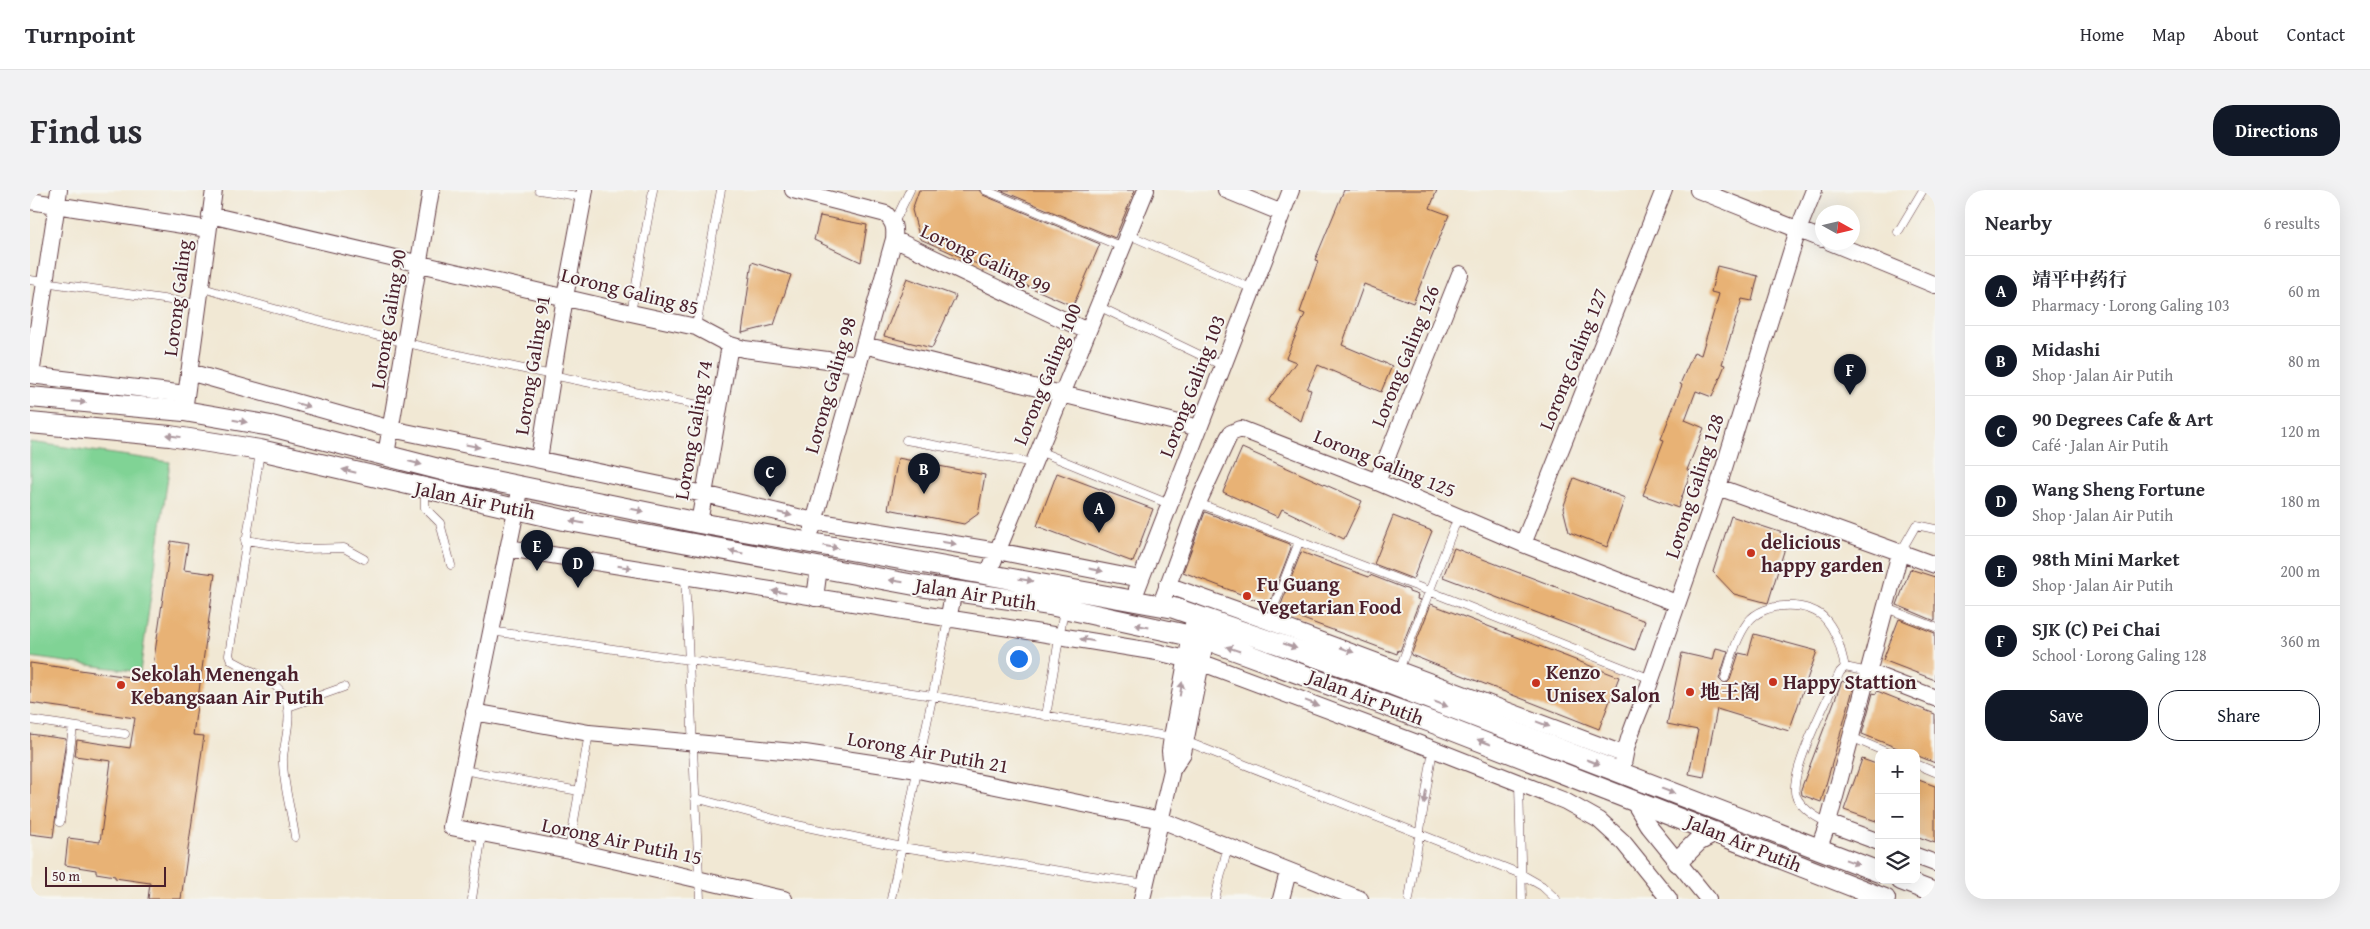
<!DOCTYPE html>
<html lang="en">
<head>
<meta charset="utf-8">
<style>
	:root { --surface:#fff; --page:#f2f2f3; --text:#2b2b33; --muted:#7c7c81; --line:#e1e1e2; --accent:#111827 }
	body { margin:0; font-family:"Gentium Book Plus","Noto Serif SC",serif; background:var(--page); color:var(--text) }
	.controls { position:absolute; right:15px; bottom:15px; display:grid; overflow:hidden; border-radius:10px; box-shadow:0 5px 20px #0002 }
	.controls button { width:45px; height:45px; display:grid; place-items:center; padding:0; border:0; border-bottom:1px solid var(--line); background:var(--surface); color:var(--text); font:25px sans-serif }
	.compass { position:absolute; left:1785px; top:15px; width:45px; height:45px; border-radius:50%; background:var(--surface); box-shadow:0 5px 20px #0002; rotate:98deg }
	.scale { position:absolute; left:15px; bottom:12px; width:121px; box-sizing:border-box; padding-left:5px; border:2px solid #4a1f2b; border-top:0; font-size:14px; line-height:18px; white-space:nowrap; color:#4a1f2b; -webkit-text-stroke:4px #f6f6f2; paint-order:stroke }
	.you { position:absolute; left:988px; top:468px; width:18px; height:18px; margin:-12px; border:4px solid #fff; border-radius:50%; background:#1a73e8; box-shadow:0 0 0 8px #1a73e833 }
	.badge { display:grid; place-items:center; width:32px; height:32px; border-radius:50%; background:var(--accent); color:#fff; font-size:16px; font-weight:700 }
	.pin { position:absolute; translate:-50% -41px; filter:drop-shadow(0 1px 2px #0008) }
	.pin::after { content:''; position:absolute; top:26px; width:18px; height:15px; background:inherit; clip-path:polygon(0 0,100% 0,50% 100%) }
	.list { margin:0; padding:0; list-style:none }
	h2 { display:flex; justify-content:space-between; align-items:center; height:65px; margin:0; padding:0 20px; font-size:21px }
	h2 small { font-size:16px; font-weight:400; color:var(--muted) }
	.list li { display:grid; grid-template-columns:32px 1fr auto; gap:15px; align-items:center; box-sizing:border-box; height:70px; padding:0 20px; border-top:1px solid var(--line) }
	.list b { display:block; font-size:19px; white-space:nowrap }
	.list p { margin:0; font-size:16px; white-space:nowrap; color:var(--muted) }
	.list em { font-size:16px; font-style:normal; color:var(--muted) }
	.actions { display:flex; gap:10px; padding:15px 20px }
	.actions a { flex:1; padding:11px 0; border:1px solid var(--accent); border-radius:20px; text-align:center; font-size:18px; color:var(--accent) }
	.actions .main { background:var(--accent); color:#fff }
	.icon { flex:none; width:28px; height:28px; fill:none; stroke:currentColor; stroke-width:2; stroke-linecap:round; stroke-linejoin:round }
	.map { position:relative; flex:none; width:1905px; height:709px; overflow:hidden; border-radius:20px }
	header { display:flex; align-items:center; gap:30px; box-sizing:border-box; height:70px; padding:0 25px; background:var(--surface); border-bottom:1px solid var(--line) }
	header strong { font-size:24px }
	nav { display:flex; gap:28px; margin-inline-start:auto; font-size:18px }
	.intro { display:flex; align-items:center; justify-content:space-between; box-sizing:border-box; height:120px; padding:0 30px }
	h1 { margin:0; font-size:35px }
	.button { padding:12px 22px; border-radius:20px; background:var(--accent); color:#fff; font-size:18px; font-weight:700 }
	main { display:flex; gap:30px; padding:0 30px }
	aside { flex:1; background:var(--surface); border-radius:20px; box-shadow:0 5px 20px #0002 }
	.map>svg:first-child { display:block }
	.green { fill:#80d395; stroke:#657960 }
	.building { fill:#e8b274 }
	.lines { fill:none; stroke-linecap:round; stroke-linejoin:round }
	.service-casing { stroke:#633d44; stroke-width:9 }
	.minor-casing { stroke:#633d44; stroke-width:18 }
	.tertiary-casing { stroke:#633d44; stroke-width:22 }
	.service { stroke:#fff; stroke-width:8 }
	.minor { stroke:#fff; stroke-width:16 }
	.tertiary { stroke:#fff; stroke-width:20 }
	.oneway { fill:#ae9aa0 }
	.poi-dot { fill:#c8321e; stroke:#f6f6f2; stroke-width:2 }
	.labels { text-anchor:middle; stroke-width:4; stroke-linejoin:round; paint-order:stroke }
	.street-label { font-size:20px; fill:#4a1f2b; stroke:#f6f6f2 }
	.poi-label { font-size:20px; font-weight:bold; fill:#4a1f2b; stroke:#f6f6f2; text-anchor:start }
</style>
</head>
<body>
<header>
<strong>Turnpoint</strong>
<nav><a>Home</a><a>Map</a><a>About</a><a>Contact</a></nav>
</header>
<div class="intro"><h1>Find us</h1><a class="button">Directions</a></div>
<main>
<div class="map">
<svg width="1905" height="709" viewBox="0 0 1905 709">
	<rect width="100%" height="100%" fill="#f6f6f2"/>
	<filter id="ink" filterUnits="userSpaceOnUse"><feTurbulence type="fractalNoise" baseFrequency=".02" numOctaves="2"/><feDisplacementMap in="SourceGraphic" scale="10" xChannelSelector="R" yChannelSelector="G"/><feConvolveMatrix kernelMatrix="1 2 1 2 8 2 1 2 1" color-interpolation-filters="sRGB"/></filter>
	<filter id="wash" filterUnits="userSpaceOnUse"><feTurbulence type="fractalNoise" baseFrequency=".0096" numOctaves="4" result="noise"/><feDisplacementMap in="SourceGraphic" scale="20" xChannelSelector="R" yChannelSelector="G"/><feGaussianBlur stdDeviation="1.12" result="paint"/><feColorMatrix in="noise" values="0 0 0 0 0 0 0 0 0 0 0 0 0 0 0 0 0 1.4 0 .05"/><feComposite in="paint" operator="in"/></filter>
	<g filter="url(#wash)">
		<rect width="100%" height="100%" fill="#f1e8d4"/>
		<!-- green -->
		<path class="green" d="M0,252l140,20 -30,210 -110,-15z"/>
		<g id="blocks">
			<!-- building -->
			<path class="building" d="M889,0h60l4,5 117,49 -27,62 -153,-67 -8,-29z
				M970,0h135l-20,48z
				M1314,0h93l-7,18 19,7 -36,88 -49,-19 -22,61 50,21 -11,26 -63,-27 -11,24 4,1 -10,31 -33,-20 28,-39 -10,-4 19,-44 -5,-2 18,-51 -3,-1z
				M790,26l47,9 -6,37 -47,-22z
				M722,72l39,13 -17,50 -32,8z
				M1687,76l41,10 -6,25 -10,-2 -20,65 3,1 -13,32 -16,-6 -11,29 19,8 -17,42 4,1 -13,37 -35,-13 21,-55 -3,-1 21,-54 -2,-1 14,-32 7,3 18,-61 -8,-2z
				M877,88l49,18 -24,52 -48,-12z
				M1212,258l120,53 -18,38 -62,-30 -4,8 -55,-25z
				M868,268l87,17 -7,39 -14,10 -76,-15z
				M1027,283l96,36 -20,53 -96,-36z
				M1544,288l51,20 -18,49 -38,-15 -6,-24z
				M1175,322l85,32 1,4 -22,57 -86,-33z
				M1363,326l39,15 -19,48 -39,-15z
				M1701,326l58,19 -21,68 -34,-9 -21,-22z
				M141,351l17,3 -4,26 31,4 -22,161 11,1 -23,163h-33l2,-16 -35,-5v-2l-19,-3v-3l-31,-5 3,-27 32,4 11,-81 -36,-5 2,-16 53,8 5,-30 -105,-15v-40l121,17z
				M1424,358l191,73 -10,29 -192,-73z
				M1271,362l68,25 1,-2 39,15v2l9,3 -1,4 3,1 -20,51 -2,-1 -1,4 -118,-44z
				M1880,379l25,8v44l-38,-16z
				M1401,414l188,73 -20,52 -188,-74z
				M1869,429l36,14v47l-52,-20z
				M1724,444l63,17 -28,80 -72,-22 -13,68 -15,-3 9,-44 -31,-6 15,-71 31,7 3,-12 12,3 -9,28 4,4h4l3,-3 9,-27 9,2z
				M1812,491l12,5 -33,116 -19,-7 -1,-6z
				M1847,501l58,23v49l-19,-8v-2h-6l-48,-19 11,-41 3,1z
				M0,544l36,5 -13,98 -23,-3z
				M1832,569l17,6v57l-35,-12z
				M1886,589l19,7v57l-19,-7z"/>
		</g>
	</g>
	<g filter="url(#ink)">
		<use href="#blocks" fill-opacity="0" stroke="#633d44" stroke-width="1"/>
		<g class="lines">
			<!-- service casing -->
			<g class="service-casing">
				<path id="service" d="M509,0l45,7
					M955,0l137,57
					M864,33l16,-33
					M1868,42l25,-42
					M1097,44l126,55
					M0,90l168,24
					M170,97c170,53 345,87 519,122
					M1068,116l125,60
					M601,123l22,-123
					M666,137l25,-137
					M876,250l128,23
					M1009,261l130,53
					M230,262l-31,203 2,5c17,10 39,17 51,33 13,17 3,45 1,64 -1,25 9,56 12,80
					M395,299v19l15,15 11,42
					M1168,313l231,88 222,88
					M215,350l60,9 39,-1 20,11
					M1870,363l16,-28 19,4
					M655,387l15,322
					M1856,418l49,19
					M1238,432l31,-80
					M461,441l442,65 239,41
					M1369,480l59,-153
					M1695,488c6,-19 11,-40 23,-56 16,-21 63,-22 79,-1 11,14 14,30 18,46
					M258,517l56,-20
					M1016,526l18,-107
					M0,530l95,14
					M1821,547l37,16
					M1155,551l336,133 21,12 14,13
					M1886,574l19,8
					M433,580l116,21
					M1489,594l3,115
					M665,608l102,27 105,22 244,37
					M30,632l13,-95
					M1798,633c-13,-6 -26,-14 -32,-27 -9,-20 34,-102 44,-124l5,-5 23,5
					M539,660l20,-117
					M442,709l10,-65
					M861,709l57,-279
					M1185,709l13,-54
					M1379,709l24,-150"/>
			</g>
			<!-- minor casing -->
			<g class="minor-casing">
				<path id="minor" d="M763,0l93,24c8,9 9,13 8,25l-82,290
					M1196,0l56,23
					M1668,0l124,49
					M0,11l178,28
					M180,25l421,98 65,14 34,18 14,4 114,15
					M864,49l193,92
					M1800,52l105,43
					M834,155l335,83
					M159,182l202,57 313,65 110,27 183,30 143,28
					M0,185l156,19
					M1,185l28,-185
					M154,221l30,-221
					M356,265l45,-265
					M509,269l26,-162 20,-107
					M1347,292l83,-208
					M491,296l-70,341 118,23 215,49
					M1688,297l217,78
					M669,333l31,-178
					M1493,354l141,-354
					M478,358l551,88 98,16 29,7
					M958,384l158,-384
					M1137,395l101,36 355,133
					M1107,399l154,-399
					M785,408l4,-30
					M1131,414l37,-101 30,-65 3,-5 10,-4 136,53 146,62 153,59
					M918,430l6,-30
					M1170,472l233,87 132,52 34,19 24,22 46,57
					M1838,482l67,26
					M444,522l115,21 216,20 113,17 243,50 199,79
					M1142,580l-2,-19 2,-14 23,-123
					M1592,584c2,-26 11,-48 21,-72l75,-215 80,-257 16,-40
					M1602,609l15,25 61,75
					M1798,633l51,19
					M1788,660l10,-27 72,-270
					M1886,666l19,7
					M1112,709l30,-129 11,-17 25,-125
					M1251,709l7,-27"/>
			</g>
			<!-- tertiary casing -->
			<g class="tertiary-casing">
				<path id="tertiary" d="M0,207l154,14 87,15 179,46 249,51 475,85 177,61 528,203
					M0,233l140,13 90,14 304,70 356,66 130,19 155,34 234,86 446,174
					M1647,672l21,-21 17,-9
					M1871,690l34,13"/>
			</g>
			<!-- service -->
			<use href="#service" class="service"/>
			<!-- minor -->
			<use href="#minor" class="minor"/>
			<!-- tertiary -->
			<use href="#tertiary" class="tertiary"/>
		</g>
		<!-- one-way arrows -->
		<defs><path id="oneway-solid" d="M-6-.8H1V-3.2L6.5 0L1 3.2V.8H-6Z" transform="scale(1.25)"/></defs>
		<g class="oneway">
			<use href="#oneway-solid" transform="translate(49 212) rotate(5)"/>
			<use href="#oneway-solid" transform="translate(273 215) rotate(16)"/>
			<use href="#oneway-solid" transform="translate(210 231) rotate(10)"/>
			<use href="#oneway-solid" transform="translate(143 246) rotate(-172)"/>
			<use href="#oneway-solid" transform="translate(443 256) rotate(12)"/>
			<use href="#oneway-solid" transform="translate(385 273) rotate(15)"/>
			<use href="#oneway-solid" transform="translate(319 281) rotate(-167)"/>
			<use href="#oneway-solid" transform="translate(607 320) rotate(12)"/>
			<use href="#oneway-solid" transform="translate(755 324) rotate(14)"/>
			<use href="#oneway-solid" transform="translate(547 332) rotate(-169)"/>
			<use href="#oneway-solid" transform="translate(919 353) rotate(9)"/>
			<use href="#oneway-solid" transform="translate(801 357) rotate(9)"/>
			<use href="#oneway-solid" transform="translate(706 362) rotate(-169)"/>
			<use href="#oneway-solid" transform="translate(595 377) rotate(9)"/>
			<use href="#oneway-solid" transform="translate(1066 380) rotate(11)"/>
			<use href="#oneway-solid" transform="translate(996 390) rotate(9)"/>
			<use href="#oneway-solid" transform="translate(866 391) rotate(-170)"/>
			<use href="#oneway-solid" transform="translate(749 402) rotate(-171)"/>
			<use href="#oneway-solid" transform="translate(1112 436) rotate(-168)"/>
			<use href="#oneway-solid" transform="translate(1057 450) rotate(-171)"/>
			<use href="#oneway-solid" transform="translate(1260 456) rotate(20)"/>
			<use href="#oneway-solid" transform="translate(1203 459) rotate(-161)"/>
			<use href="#oneway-solid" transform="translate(1317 460) rotate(20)"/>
			<use href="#oneway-solid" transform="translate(1151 499) rotate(-80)"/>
			<use href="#oneway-solid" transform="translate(1282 513) rotate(21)"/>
			<use href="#oneway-solid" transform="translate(1411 514) rotate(21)"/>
			<use href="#oneway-solid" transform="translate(1513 534) rotate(21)"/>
			<use href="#oneway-solid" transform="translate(1454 552) rotate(-159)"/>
			<use href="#oneway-solid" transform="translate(1563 572) rotate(21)"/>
			<use href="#oneway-solid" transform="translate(1638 601) rotate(21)"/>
			<use href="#oneway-solid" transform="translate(1395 607) rotate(99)"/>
			<use href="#oneway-solid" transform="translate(1822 672) rotate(20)"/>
		</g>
	</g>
	<!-- markers -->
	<g class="poi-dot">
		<circle cx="1721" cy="363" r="5"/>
		<circle cx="1217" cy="406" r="5"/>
		<circle cx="1743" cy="492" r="5"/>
		<circle cx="1506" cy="493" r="5"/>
		<circle cx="91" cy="495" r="5"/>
		<circle cx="1660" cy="502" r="5"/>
	</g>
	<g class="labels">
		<!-- street labels -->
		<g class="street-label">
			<text transform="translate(956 69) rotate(25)" y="7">Lorong Galing 99</text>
			<text transform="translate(600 101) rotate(14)" y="7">Lorong Galing 85</text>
			<text transform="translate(147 108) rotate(-83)" y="7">Lorong Galing</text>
			<text transform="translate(358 129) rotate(-81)" y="7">Lorong Galing 90</text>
			<text transform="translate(1375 166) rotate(-68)" y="7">Lorong Galing 126</text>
			<text transform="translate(1543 169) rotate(-68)" y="7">Lorong Galing 127</text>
			<text transform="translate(502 175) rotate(-81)" y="7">Lorong Galing 91</text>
			<text transform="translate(1017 184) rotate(-68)" y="7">Lorong Galing 100</text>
			<text transform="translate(800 195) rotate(-74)" y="7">Lorong Galing 98</text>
			<text transform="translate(1162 196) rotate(-69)" y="7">Lorong Galing 103</text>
			<text transform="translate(663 240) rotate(-80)" y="7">Lorong Galing 74</text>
			<text transform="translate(1355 273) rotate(22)" y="7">Lorong Galing 125</text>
			<text transform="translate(1664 296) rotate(-72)" y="7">Lorong Galing 128</text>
			<text transform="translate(445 310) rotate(12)" y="7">Jalan Air Putih</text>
			<text transform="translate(946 404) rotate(9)" y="7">Jalan Air Putih</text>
			<text transform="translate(1336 507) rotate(21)" y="7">Jalan Air Putih</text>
			<text transform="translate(898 562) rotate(10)" y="7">Lorong Air Putih 21</text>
			<text transform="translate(592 651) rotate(12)" y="7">Lorong Air Putih 15</text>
			<text transform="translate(1714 653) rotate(22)" y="7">Jalan Air Putih</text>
		</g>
		<!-- poi labels -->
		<g class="poi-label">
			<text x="1731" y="359">delicious<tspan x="1731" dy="23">happy garden</tspan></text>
			<text x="1227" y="401">Fu Guang<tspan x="1227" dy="23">Vegetarian Food</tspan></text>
			<text x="1516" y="489">Kenzo<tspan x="1516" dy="23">Unisex Salon</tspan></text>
			<text x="101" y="491">Sekolah Menengah<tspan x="101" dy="23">Kebangsaan Air Putih</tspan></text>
			<text x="1753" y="499">Happy Stattion</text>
			<text x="1670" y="509">地王阁</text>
		</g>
	</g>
</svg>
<div class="controls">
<button>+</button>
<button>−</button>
<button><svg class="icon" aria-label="layers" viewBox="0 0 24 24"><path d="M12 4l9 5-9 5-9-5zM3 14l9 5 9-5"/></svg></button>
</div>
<svg class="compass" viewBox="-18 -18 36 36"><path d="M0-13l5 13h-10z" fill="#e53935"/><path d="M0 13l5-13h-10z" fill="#7c7c81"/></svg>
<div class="scale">50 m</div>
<div class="you"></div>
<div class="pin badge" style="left:1069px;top:343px">A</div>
<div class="pin badge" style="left:894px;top:304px">B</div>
<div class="pin badge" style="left:740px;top:307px">C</div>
<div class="pin badge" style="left:548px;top:398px">D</div>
<div class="pin badge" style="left:507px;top:381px">E</div>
<div class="pin badge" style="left:1820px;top:205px">F</div>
</div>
<aside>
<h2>Nearby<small>6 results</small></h2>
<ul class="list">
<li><span class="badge">A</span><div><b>靖平中药行</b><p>Pharmacy · Lorong Galing 103</p></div><em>60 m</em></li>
<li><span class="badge">B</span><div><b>Midashi</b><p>Shop · Jalan Air Putih</p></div><em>80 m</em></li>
<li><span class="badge">C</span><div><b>90 Degrees Cafe &amp; Art</b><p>Café · Jalan Air Putih</p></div><em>120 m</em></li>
<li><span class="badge">D</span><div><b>Wang Sheng Fortune</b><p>Shop · Jalan Air Putih</p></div><em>180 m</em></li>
<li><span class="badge">E</span><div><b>98th Mini Market</b><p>Shop · Jalan Air Putih</p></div><em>200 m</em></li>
<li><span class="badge">F</span><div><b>SJK (C) Pei Chai</b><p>School · Lorong Galing 128</p></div><em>360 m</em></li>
</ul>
<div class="actions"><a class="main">Save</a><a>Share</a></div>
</aside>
</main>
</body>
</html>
